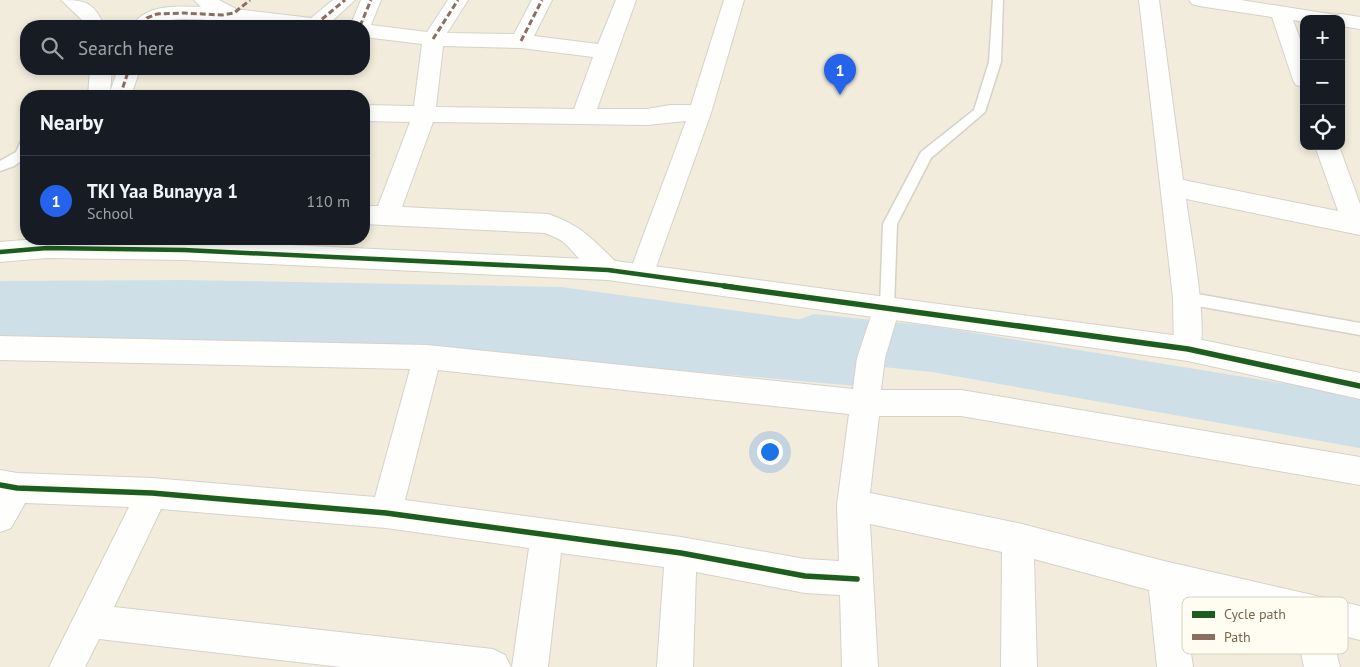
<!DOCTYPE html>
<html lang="en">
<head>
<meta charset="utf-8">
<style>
	:root { --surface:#171b24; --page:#20242c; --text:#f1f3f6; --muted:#9ea1a6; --line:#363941; --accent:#2563eb }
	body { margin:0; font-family:"PT Sans",sans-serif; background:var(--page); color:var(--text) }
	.controls { position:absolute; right:15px; top:15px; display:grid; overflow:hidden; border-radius:10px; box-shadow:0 2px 8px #0003 }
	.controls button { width:45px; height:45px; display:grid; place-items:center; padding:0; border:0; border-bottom:1px solid var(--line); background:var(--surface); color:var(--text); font:25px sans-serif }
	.you { position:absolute; left:769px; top:451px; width:18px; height:18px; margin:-12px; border:4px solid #fff; border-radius:50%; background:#1a73e8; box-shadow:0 0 0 8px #1a73e833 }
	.badge { display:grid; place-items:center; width:32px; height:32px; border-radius:50%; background:var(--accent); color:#fff; font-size:16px; font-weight:700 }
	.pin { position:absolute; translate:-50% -41px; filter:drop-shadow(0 1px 2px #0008) }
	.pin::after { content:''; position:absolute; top:26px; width:18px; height:15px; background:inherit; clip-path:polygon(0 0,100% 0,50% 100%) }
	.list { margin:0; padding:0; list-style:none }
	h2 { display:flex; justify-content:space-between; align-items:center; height:65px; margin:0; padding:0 20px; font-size:21px }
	h2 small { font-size:16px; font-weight:400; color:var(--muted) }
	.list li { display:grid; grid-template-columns:32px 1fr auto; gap:15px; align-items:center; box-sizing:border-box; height:90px; padding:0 20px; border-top:1px solid var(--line) }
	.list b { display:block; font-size:19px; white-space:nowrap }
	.list p { margin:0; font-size:16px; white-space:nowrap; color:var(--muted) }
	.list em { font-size:16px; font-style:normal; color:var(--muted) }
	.icon { flex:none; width:28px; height:28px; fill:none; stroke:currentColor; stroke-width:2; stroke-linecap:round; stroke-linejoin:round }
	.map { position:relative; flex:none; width:1360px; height:667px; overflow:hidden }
	.search { position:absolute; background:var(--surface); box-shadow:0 2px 8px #0003; left:20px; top:20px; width:350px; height:55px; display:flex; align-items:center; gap:12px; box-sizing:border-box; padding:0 18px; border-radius:20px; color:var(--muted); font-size:19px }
	.panel { position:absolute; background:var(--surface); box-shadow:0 2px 8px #0003; left:20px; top:90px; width:350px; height:155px; border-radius:20px }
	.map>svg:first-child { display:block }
	.residential { fill:#f1ecdc; fill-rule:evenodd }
	.water { fill:#cfdfe8 }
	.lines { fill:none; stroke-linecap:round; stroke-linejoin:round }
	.river { fill:#cfdfe8; fill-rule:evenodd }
	.service-casing { stroke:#d5d2c9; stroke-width:3 }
	.minor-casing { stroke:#d5d2c9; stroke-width:2 }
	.tertiary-casing { stroke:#d5d2c9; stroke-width:2 }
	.service { fill:#fefefc; fill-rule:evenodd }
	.minor { fill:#fefefc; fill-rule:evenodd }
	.tertiary { fill:#fefefc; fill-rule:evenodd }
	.quiet { stroke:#8d6e63; stroke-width:3; stroke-dasharray:6 3; stroke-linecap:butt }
	.cycleway-far1-casing { stroke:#fffdf1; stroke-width:7 }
	.cycleway-casing { stroke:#fffdf1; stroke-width:9 }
	.cycleway-far1 { stroke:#1b5e20; stroke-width:4.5 }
	.cycleway { stroke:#1b5e20; stroke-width:5.5 }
	.key { fill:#fffdf1; stroke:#d6d0c0; stroke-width:1 }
	.key-label { font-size:14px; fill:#77684d }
</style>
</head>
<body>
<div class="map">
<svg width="1360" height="667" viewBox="0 0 1360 667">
	<rect width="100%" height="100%" fill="#f8f6ee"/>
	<!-- residential -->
	<path class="residential" d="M0,0h1360v667h-1360zM1304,19h37v127h-37zM26,26h338v43h-338zM26,96h338v143h-338z"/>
	<!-- water -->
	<path class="water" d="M183,280l378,7 324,44 -6,57 -426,-38 -453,-8v-61z"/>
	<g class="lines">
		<!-- river -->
		<path class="river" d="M814,314l118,12 428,70v52l-428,-76 -118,-12 -19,-7 -8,-16 8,-16z"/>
		<!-- service casing -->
		<g class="service-casing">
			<path id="service" d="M993,0h10l-2,62 -16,50 -54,46 -34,66 -3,83 -2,4 -5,2 -5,-2 -2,-4 3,-83 38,-72 53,-42 15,-48z
				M26,138l-1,20 -11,8 -14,5v-10l16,-9 6,-13z
				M1186,292l174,31v12l-174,-31 -5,-2 -2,-4 2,-4z"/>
		</g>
		<!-- minor casing -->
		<g class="minor-casing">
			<path id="minor" d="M61,0c24,0 33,2 43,26h-20l-3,-7z
				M194,0h25l17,9 75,9 22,-18h22l-24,22 2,4c-20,0 -41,2 -61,0 -30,-2 -59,-7 -88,-7 -21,0 -32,8 -52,7 14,-22 45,-20 69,-19z
				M361,0h20l-10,25 56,7 21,-32h20l-21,33 67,1 18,-34h20l-18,36 64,8 18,-44h20l-39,109h50l23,-4h21l33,-105h20l-33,113 -60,168 -9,4 -9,-4 -4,-7 57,-153 -39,4 -214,-3 -31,85 146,7c33,11 45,26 69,49l4,7 -4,7c-23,8 -37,-21 -54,-35 -4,-4 -12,-6 -18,-9l-181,-9v-18h14l32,-84 -46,-1v-16l50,1 8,-62 -58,-7v-11h-14zM443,46l78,2 72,9 -19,52 -138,-2z
				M1139,0h20l24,180 155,31 -23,-65h24l21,58v31l-174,-36c4,32 24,134 12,158l-10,4 -10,-4 -4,-8 -1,-51z
				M1189,0h52l95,15 5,-1 19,3v12l-19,-3v-7h-37v3l-11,-2 11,30v37l-8,-2 -3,-5 -21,-63 -73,-11 -7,-2z
				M90,69h22l-2,23 8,-23h22l-9,27h-43z
				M887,296l10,3 3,8 -15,51 -4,32h80l399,67v28l-399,-69h-82l-9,77 148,30 146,38 196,45v34l-29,-7 9,34h-36l-9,-42 -112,-26 10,68h-36l-8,-77 -115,-31 3,108h-36l1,-115 -132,-28 8,143h-36l-2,-72 -35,-2 -109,-21 -3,95h-36l7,-100 -103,-14 -13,114h-36l17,-119 -143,-20 -225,-19 -47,98 379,42 12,6 6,12h-170l-242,-28 -14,28h-36l80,-160 -104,-4 -14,25 -11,4v-62l17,3 135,5 223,19 35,-128 -410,-9v-24l427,9 426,44 4,-31 17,-51 3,-8zM438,370l411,44 -12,91 2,56 -34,-2 -124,-22 -276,-37z"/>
		</g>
		<!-- tertiary casing -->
		<g class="tertiary-casing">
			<path id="tertiary" d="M37,239l147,1 424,20 580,77 172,36v26l-172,-38 -580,-81 -424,-20 -137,-2 -47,4v-20z"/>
		</g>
		<!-- service -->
		<use href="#service" class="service"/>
		<!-- minor -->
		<use href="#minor" class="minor"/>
		<!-- tertiary -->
		<use href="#tertiary" class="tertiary"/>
		<!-- quiet -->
		<path class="quiet" d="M315,25l30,-25
			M142,26l5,-8 10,-4 26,-1 39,2 12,-2 16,-13
			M360,26l11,-26
			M433,39l25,-39
			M521,41l21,-41
			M120,96l9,-27"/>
		<!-- cycleway-far1 casing -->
		<g class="cycleway-far1-casing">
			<path id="cycleway-far1" d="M0,252l47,-4 137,2 424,20 125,17"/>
		</g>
		<!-- cycleway casing -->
		<g class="cycleway-casing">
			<path id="cycleway" d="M724,286l464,63 172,37
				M0,485l17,3 135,5 234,20 295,40 124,23 52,3"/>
		</g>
		<!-- cycleway-far1 -->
		<use href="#cycleway-far1" class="cycleway-far1"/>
		<!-- cycleway -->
		<use href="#cycleway" class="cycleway"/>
	</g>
	<!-- legend -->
	<rect x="1182" y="597" width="166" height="57" rx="8" class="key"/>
	<rect x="1192" y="611" width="23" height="7" fill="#1b5e20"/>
	<rect x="1192" y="634" width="23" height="6" fill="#8d6e63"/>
	<g class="key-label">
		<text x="1224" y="619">Cycle path</text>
		<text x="1224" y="642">Path</text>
	</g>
</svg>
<div class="controls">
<button>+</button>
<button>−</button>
<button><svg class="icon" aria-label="locate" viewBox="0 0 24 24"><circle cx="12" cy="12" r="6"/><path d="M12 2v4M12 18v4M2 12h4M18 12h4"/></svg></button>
</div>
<div class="you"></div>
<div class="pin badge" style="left:840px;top:95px">1</div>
<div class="search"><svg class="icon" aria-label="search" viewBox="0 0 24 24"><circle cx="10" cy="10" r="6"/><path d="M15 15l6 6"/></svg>Search here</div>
<section class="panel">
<h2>Nearby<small></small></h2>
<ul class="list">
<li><span class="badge">1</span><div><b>TKI Yaa Bunayya 1</b><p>School</p></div><em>110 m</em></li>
</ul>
</section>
</div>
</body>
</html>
